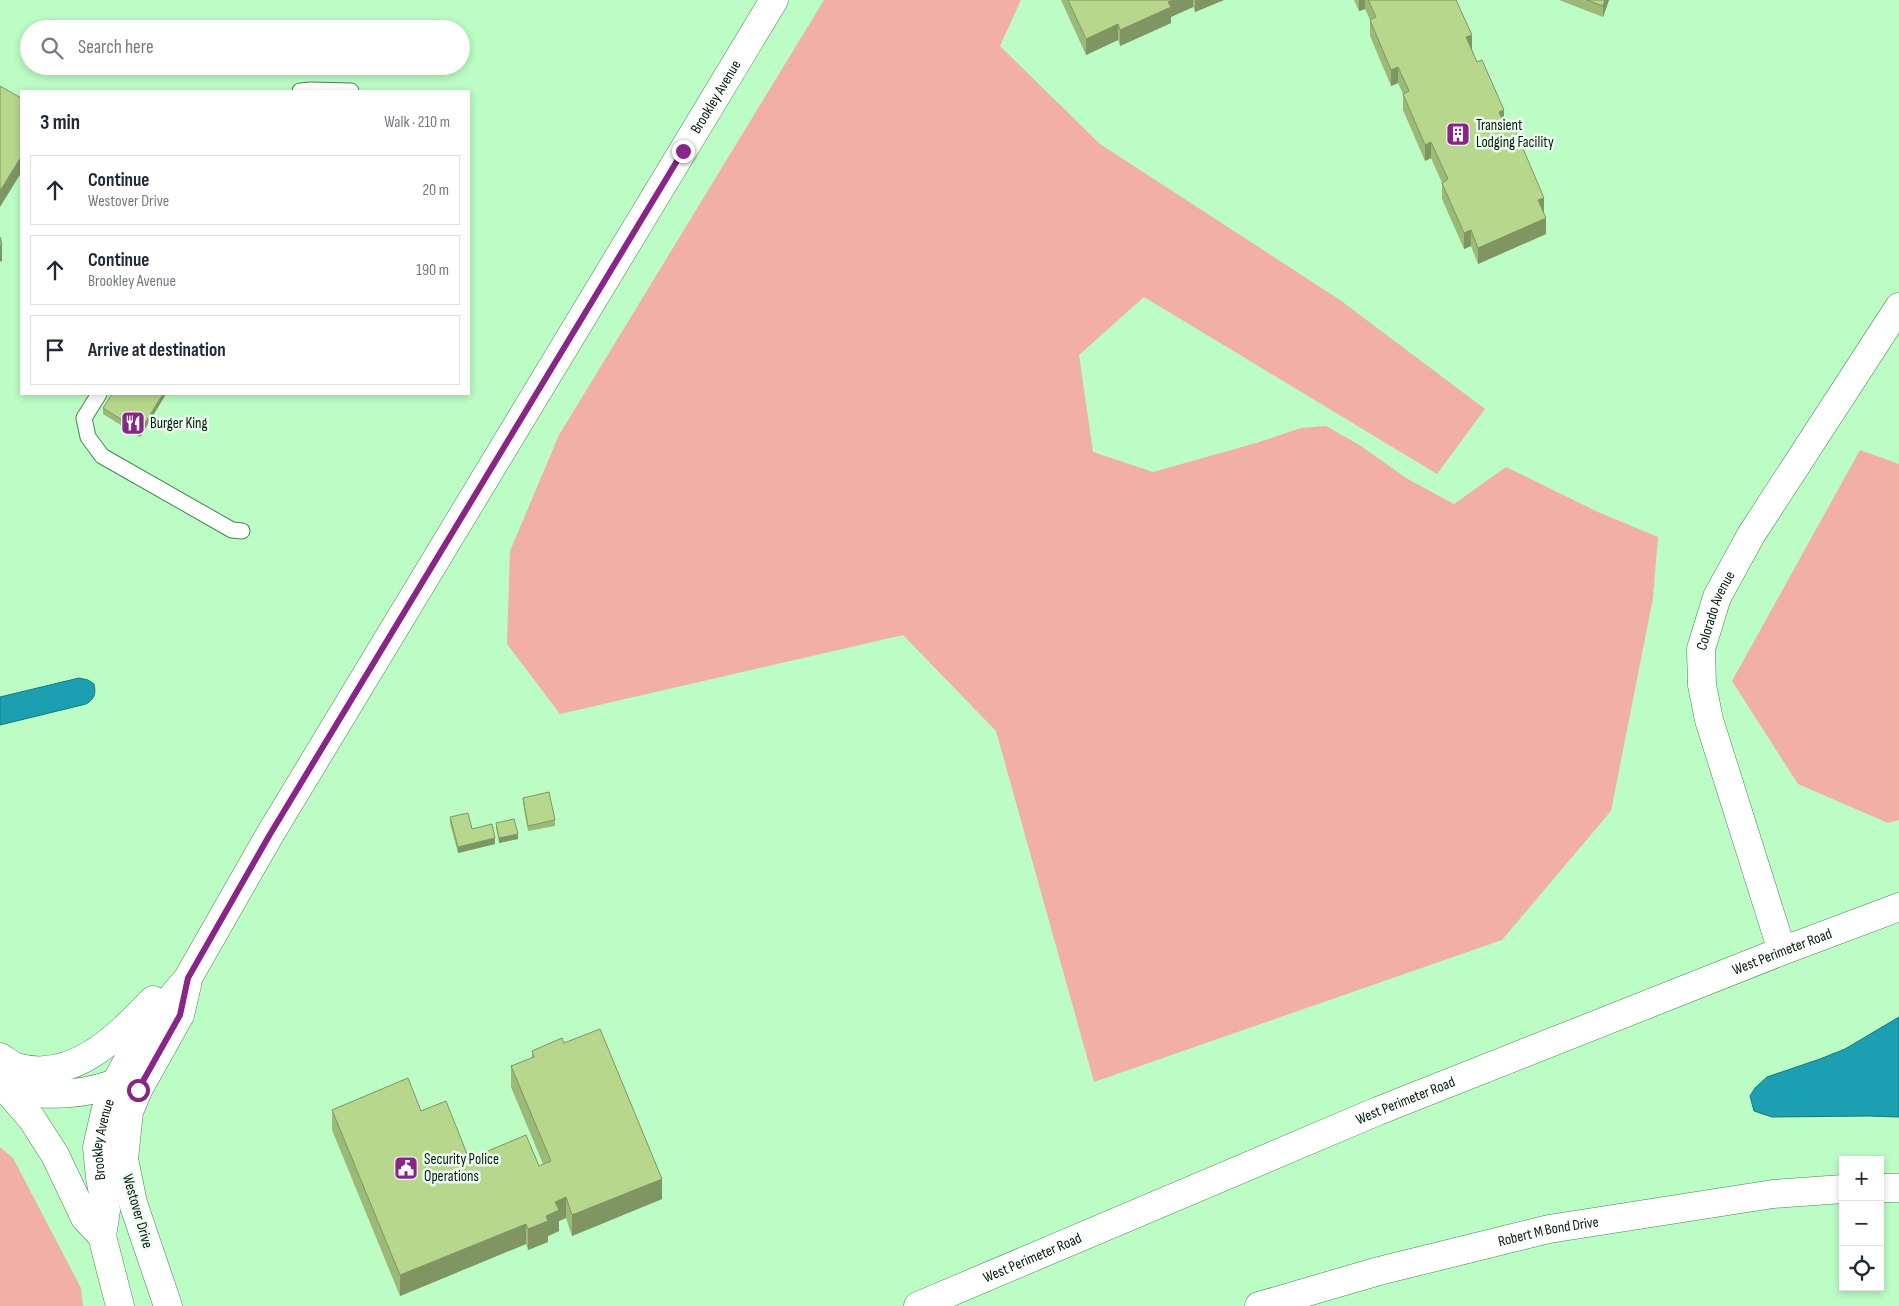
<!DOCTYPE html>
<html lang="en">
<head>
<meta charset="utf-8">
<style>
	:root { --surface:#fff; --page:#f6f6f7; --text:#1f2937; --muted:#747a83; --line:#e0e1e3 }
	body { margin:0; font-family:"Sofia Sans Condensed",sans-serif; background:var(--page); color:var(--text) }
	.controls { position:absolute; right:15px; bottom:15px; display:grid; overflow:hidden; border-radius:0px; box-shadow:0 2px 8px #0003 }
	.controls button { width:45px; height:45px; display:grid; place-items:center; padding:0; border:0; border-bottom:1px solid var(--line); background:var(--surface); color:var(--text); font:25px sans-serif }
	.stop { position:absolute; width:15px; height:15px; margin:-11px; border:4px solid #8a238a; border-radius:50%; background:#fff }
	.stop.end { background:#8a238a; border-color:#fff; box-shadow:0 1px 5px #0008 }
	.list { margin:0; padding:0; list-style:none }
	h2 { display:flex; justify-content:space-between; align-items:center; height:65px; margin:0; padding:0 20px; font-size:21px }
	h2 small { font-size:16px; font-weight:400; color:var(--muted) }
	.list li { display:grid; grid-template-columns:32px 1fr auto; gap:15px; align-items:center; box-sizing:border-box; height:70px; margin:0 10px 10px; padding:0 10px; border:1px solid var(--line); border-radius:0px }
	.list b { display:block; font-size:19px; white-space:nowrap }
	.list p { margin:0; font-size:16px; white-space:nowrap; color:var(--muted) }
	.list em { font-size:16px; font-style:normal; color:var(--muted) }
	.icon { flex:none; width:28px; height:28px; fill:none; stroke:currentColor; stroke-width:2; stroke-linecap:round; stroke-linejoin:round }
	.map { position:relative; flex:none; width:1899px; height:1306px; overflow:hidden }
	.search { position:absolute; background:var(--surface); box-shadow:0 2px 8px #0003; left:20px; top:20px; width:450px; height:55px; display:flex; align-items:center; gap:12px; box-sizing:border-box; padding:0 18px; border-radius:28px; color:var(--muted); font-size:19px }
	.panel { position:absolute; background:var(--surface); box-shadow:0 2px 8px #0003; left:20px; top:90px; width:450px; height:305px; border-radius:0px }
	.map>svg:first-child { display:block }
	.green { fill:#f2afa6 }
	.water { fill:#1ca0b1; stroke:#15797f }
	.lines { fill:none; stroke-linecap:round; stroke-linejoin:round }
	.service-casing { stroke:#478552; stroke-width:17 }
	.minor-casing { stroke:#478552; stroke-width:29 }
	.tertiary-casing { stroke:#478552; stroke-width:29 }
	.service { stroke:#fff; stroke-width:15 }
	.minor { stroke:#fff; stroke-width:28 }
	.tertiary { stroke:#fff; stroke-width:28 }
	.wall { fill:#9db978 }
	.shaded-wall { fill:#7f9662 }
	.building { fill:#b6d78c; stroke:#7f9662 }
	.route { stroke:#8a238a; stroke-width:6 }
	.labels { text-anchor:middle; stroke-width:5; stroke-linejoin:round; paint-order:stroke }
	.street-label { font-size:15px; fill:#041d09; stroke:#eefbf0 }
	.poi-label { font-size:15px; fill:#041d09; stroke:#eefbf0; text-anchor:start }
</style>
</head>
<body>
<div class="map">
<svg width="1899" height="1306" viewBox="0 0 1899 1306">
	<rect width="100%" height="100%" fill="#bbfdc4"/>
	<!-- green -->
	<path class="green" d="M824,0h197l-21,46 100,98 240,156 145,109 -48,65 -293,-177 -65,58 14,97 60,20 103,-29 45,-15 25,-2 35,20 45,32 48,26 52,-37 92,45 60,25 -5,61 -42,213 -109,129 -408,142 -98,-351 -93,-96 -343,79 -53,-70 3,-93 49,-116z
		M1860,450l39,14v356l-11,3 -90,-39 -66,-103z
		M0,1147l13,11 68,130 2,18h-83z"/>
	<!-- water -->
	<path class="water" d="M79,678l9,2 6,4c2,9 1,15 -8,20l-86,21v-28z
		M1899,1017v100l-31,-1 -96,1 -18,-6 -4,-15 5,-8 12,-11 53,-18 25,-10z"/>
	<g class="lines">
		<!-- service casing -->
		<g class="service-casing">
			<path id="service" d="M300,91l11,-1 40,1
				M99,394l-15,24 4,19 14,19 130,74 10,1"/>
		</g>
		<!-- minor casing -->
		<g class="minor-casing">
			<g id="minor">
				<path id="s1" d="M1782,951l-73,-231 -7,-35 -1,-36 16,-52 34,-62 148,-228"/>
			</g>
		</g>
		<!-- tertiary casing -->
		<g class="tertiary-casing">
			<g id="tertiary">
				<path d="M0,1057c5,3 11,8 16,10 57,17 102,-31 137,-67"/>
				<path d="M0,1082l32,37 23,36 30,63 17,18 18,70"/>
				<path d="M7,1090c46,6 78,7 121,-12"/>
				<path d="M1880,1188h19"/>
				<path id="s2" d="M102,1236l4,-26 -6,-33 -3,-30 8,-35 10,-28 19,-35 23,-34 31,-37 81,-142 505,-836"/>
				<path d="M168,1306l-35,-103 -9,-44 5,-47 9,-22 42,-75 7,-30"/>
				<path id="s3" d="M918,1306l460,-195 404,-160 117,-44"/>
				<path id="s4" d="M1259,1306l120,-35 170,-42 224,-35 70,-5"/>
			</g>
		</g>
		<!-- service -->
		<use href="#service" class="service"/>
		<!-- minor -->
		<use href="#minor" class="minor"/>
		<!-- tertiary -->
		<use href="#tertiary" class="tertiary"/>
	</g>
	<!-- wall -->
	<path class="wall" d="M1061,0h163l-29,12 -2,-5 -22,10v6l-51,23 -2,-6 -32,15z
		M1354,0h102l16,50 72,164 2,20 -68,30 -7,-18 -7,3 -22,-50v-16l-11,-25 -6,3 -22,-51v-16l-5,-11 -7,3 -21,-50v-16l-5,-11 -6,2z
		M1559,0h50l-6,17z
		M112,394h54l-26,43 -37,-23v-6z
		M523,798l32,22v6l-27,5 -5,-28z
		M450,817l22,12 23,15 -37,9 -8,-30z
		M496,823l22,16 -19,4 -3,-15z
		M564,1043l98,156 -90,37 -6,-18 -7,3v10l-11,5v6l-20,8 -2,-6 -126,52 -68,-166v-20l89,1 48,48 70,7 4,-2 -32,-77v-21l21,-8v-7z"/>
	<!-- shaded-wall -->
	<path class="shaded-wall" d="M1173,0h20v7l-22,10v6l-51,23v-16z
		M1195,0h29l-29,12z
		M1359,0h6v9l-6,2z
		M1605,0h4l-6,17v-11z
		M1118,24v16l-32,15v-16z
		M1472,35v16l-6,-14z
		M1398,67v16l-7,3v-16z
		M1504,110v16l-5,-14z
		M1431,142v16l-6,3v-16z
		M21,157v16l-21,34v-16z
		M1544,198v16l-6,-14z
		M1546,218v16l-68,30v-16z
		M1471,230v16l-7,3v-16z
		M2,245v16l-2,1v-16z
		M163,394h3l-26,43v-6z
		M518,834v5l-19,4v-5z
		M495,838v6l-37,9v-6z
		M662,1179v20l-90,37v-21z
		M566,1197v21l-7,3v10l-11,5v6l-20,8v-21l18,-13 9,-14z
		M526,1224v20l-126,52v-21z"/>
	<!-- building -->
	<path class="building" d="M1068,0h105l-5,2 3,5 -51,23 -2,-6 -32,15z
		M1368,0h88l16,35 -6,2 11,25 5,-2 22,50 -5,2 7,16 7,-3 31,73 -6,2 8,18 -68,30 -7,-18 -7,3 -22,-50 6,-4 -17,-37 -6,3 -22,-51 6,-3 -11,-24 -7,3 -21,-50 6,-3z
		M1587,0h18l-2,6z
		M0,86l21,12v59l-21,34z
		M0,237l2,8 -2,1z
		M112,394h51l-23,37 -37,-23z
		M549,792l6,28 -27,6 -5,-28z
		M468,813l4,16 20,-5 3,14 -37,9 -8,-30z
		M514,819l4,15 -19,4 -3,-15z
		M600,1029l62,150 -90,36 -6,-18 -11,5 4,8 -13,6 2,5 -20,8 -2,-5 -126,51 -68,-165 76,-32 13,33 25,-10 23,58 57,-24 13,31 12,-5 -40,-95 23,-9 -2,-6 30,-13 2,5z"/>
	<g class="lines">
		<!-- route -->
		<path class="route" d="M138,1090l42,-75 8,-37 81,-142 414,-685"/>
	</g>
	<!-- icons -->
	<defs>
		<g id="building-square" transform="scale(1.25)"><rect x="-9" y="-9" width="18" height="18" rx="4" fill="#8a238a" stroke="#eefbf0"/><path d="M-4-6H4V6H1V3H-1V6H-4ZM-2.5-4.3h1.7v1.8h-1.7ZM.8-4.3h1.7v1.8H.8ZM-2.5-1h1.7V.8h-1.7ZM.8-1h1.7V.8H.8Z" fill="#fff"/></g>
		<g id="restaurant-square" transform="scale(1.25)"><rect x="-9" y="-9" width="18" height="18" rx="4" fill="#8a238a" stroke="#eefbf0"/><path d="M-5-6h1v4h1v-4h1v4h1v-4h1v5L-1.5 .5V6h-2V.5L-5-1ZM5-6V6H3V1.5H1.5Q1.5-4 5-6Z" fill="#fff"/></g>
		<g id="civic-square" transform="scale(1.25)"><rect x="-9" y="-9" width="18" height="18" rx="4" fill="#8a238a" stroke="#eefbf0"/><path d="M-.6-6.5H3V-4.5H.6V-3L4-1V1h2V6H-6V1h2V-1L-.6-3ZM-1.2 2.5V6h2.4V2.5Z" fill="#fff"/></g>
	</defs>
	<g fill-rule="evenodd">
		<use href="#building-square" x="1458" y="134"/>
		<use href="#restaurant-square" x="133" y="423"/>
		<use href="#civic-square" x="406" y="1168"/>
	</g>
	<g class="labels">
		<!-- street labels -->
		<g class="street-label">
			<text dy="5" stroke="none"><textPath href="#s2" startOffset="1312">Brookley Avenue</textPath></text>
			<text dy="5" stroke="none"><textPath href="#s1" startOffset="355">Colorado Avenue</textPath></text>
			<text dy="5" stroke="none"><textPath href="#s3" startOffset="934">West Perimeter Road</textPath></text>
			<text dy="5" stroke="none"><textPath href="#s3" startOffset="529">West Perimeter Road</textPath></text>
			<text dy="5" stroke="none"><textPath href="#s2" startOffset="98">Brookley Avenue</textPath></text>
			<text transform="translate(138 1211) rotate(74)" y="5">Westover Drive</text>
			<text dy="5" stroke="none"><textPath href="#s4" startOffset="299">Robert M Bond Drive</textPath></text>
			<text dy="5" stroke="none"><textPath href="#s3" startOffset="124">West Perimeter Road</textPath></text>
		</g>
		<!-- poi labels -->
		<g class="poi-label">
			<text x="1476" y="130">Transient<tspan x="1476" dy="17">Lodging Facility</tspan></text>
			<text x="150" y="428">Burger King</text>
			<text x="424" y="1164">Security Police<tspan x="424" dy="17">Operations</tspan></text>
		</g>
	</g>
</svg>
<div class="controls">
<button>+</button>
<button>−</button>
<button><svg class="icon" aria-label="locate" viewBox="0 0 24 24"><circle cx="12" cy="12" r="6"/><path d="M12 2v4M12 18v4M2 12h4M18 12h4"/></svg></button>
</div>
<div class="stop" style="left:138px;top:1090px"></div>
<div class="stop end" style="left:683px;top:151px"></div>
<div class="search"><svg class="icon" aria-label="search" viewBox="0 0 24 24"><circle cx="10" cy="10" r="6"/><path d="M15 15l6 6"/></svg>Search here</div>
<section class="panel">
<h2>3 min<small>Walk · 210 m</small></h2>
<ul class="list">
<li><svg class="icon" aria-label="ahead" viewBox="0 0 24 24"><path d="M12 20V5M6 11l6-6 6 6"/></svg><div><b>Continue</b><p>Westover Drive</p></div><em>20 m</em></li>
<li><svg class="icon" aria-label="ahead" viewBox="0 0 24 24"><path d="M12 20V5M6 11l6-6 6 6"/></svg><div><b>Continue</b><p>Brookley Avenue</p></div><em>190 m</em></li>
<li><svg class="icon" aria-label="arrive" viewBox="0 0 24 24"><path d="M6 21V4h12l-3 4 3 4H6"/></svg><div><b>Arrive at destination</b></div></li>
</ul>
</section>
</div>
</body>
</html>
